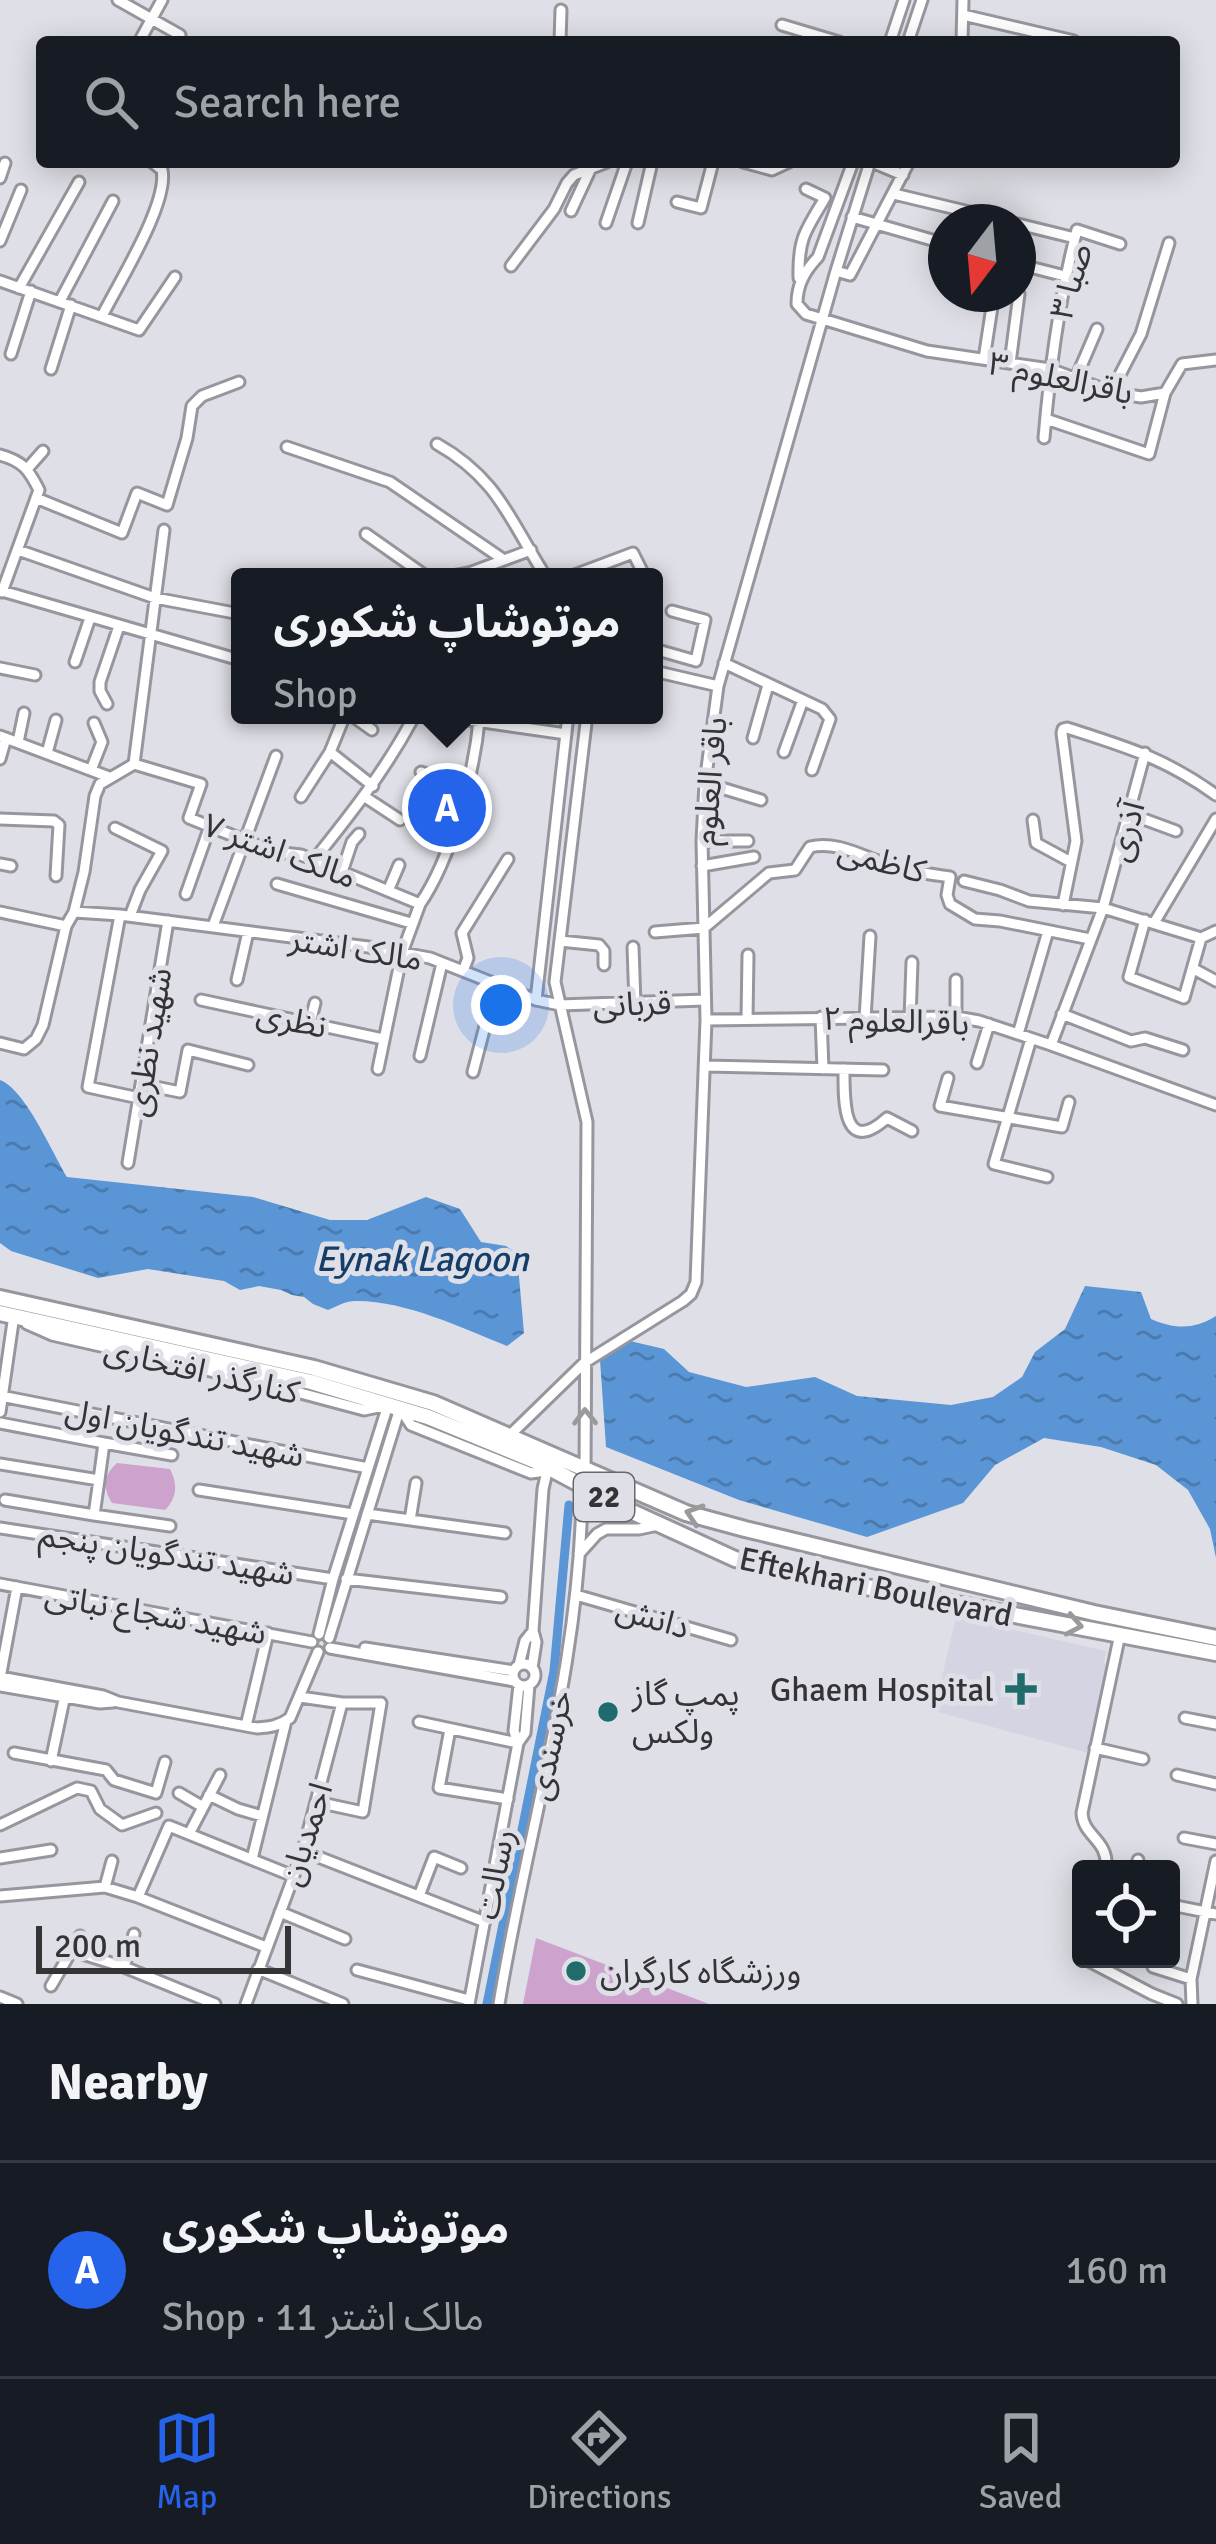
<!DOCTYPE html>
<html lang="en">
<head>
<meta charset="utf-8">
<style>
	:root { --surface:#171b24; --page:#242831; --text:#f1f3f6; --muted:#9ea1a6; --line:#363941; --accent:#2563eb }
	body { margin:0; font-family:Signika,"Noto Sans Arabic",sans-serif; background:var(--page); color:var(--text) }
	.controls { position:absolute; right:36px; bottom:36px; display:grid; overflow:hidden; border-radius:12px; box-shadow:0 6px 30px #0003 }
	.controls button { width:108px; height:108px; display:grid; place-items:center; padding:0; border:0; border-bottom:3px solid var(--line); background:var(--surface); color:var(--text); font:60px sans-serif }
	.compass { position:absolute; left:928px; top:204px; width:108px; height:108px; border-radius:50%; background:var(--surface); box-shadow:0 6px 30px #0003; rotate:196deg }
	.scale { position:absolute; left:36px; bottom:30px; width:255px; box-sizing:border-box; padding-left:12px; border:6px solid #343437; border-top:0; font-size:33px; line-height:42px; white-space:nowrap; color:#343437; -webkit-text-stroke:9px #dfdfe7; paint-order:stroke }
	.you { position:absolute; left:501px; top:1005px; width:42px; height:42px; margin:-30px; border:9px solid #fff; border-radius:50%; background:#1a73e8; box-shadow:0 0 0 18px #1a73e833 }
	.badge { display:grid; place-items:center; width:78px; height:78px; border-radius:50%; background:var(--accent); color:#fff; font-size:39px; font-weight:700 }
	.pin { position:absolute; translate:-50% -50%; border:6px solid #fff; box-shadow:0 3px 12px #0006 }
	.popup { position:absolute; left:231px; top:568px; width:432px; height:156px; box-sizing:border-box; display:grid; place-content:center; border-radius:12px; background:var(--surface); filter:drop-shadow(0 3px 9px #0005); font-size:39px; white-space:nowrap; color:var(--muted) }
	.popup b { font-size:45px; color:var(--text) }
	.popup::after { content:''; position:absolute; left:50%; top:100%; margin-left:-24px; border:24px solid transparent; border-top-color:var(--surface) }
	.list { margin:0; padding:0; list-style:none }
	h2 { display:flex; justify-content:space-between; align-items:center; height:156px; margin:0; padding:0 48px; font-size:51px }
	h2 small { font-size:39px; font-weight:400; color:var(--muted) }
	.list li { display:grid; grid-template-columns:78px 1fr auto; gap:36px; align-items:center; box-sizing:border-box; height:216px; padding:0 48px; border-top:3px solid var(--line) }
	.list b { display:block; font-size:45px; white-space:nowrap }
	.list p { margin:0; font-size:39px; white-space:nowrap; color:var(--muted) }
	.list em { font-size:39px; font-style:normal; color:var(--muted) }
	.icon { flex:none; width:66px; height:66px; fill:none; stroke:currentColor; stroke-width:2; stroke-linecap:round; stroke-linejoin:round }
	.map { position:relative; flex:none; width:1216px; height:2004px; overflow:hidden }
	.search { position:absolute; background:var(--surface); box-shadow:0 6px 30px #0003; left:36px; right:36px; top:36px; height:132px; display:flex; align-items:center; gap:30px; box-sizing:border-box; padding:0 42px; border-radius:12px; color:var(--muted); font-size:45px }
	.sheet { height:372px; background:var(--surface) }
	nav { display:flex; justify-content:space-around; align-items:center; box-sizing:border-box; height:168px; border-top:3px solid var(--line); background:var(--surface); font-size:33px; color:var(--muted) }
	nav a { display:grid; justify-items:center; gap:6px }
	nav .on { color:var(--accent) }
	.map>svg:first-child { display:block }
	.built { fill:#d5d4e3 }
	.grass { fill:#cda2cc }
	.water { fill:url(#water-ripples) }
	.lines { fill:none; stroke-linecap:round; stroke-linejoin:round }
	.canal { stroke:#5a95d6; stroke-width:9 }
	.minor-casing { stroke:#97969e; stroke-width:15 }
	.highway-casing { stroke:#97969e; stroke-width:20 }
	.minor { stroke:#fff; stroke-width:9 }
	.highway { stroke:#fff; stroke-width:14 }
	.oneway { stroke:#9a9a9b }
	.poi-dot { fill:#206c6d; stroke:#dfdfe7; stroke-width:4.5 }
	.labels { text-anchor:middle; stroke-width:10; stroke-linejoin:round; paint-order:stroke }
	.shield { fill:#dfdfe7; stroke:#67676c; stroke-width:3 }
	.shield-label { font-size:30px; font-weight:bold; fill:#343437 }
	.street-label { font-size:33px; fill:#343437; stroke:#dfdfe7 }
	.poi-label { font-size:33px; fill:#343437; stroke:#dfdfe7; text-anchor:start }
	.water-label { font-size:36px; font-style:italic; fill:#143e69; stroke:#dfdfe7 }
</style>
</head>
<body>
<div class="map">
<svg width="1216" height="2004" viewBox="0 0 1216 2004">
	<defs>
		<pattern id="water-ripples" width="26" height="14" patternUnits="userSpaceOnUse" patternTransform="scale(3)"><rect width="26" height="14" fill="#5a95d6"/><path d="M2 4q2-2 4 0t4 0M15 11q2-2 4 0t4 0" fill="none" stroke="#4b7aae"/></pattern>
	</defs>
	<rect width="100%" height="100%" fill="#dfdfe7"/>
	<!-- built -->
	<path class="built" d="M956,1617l150,34 -2,11 4,6 -20,85 -154,-42z"/>
	<!-- grass -->
	<path class="grass" d="M117,1463l53,6c8,15 7,29 -5,41l-53,-7c-10,-15 -8,-29 5,-40z
		M536,1938l173,66h-186z"/>
	<!-- water -->
	<path class="water" d="M0,1080c25,9 52,72 67,97l186,20 77,23h37l59,-23 34,12 21,33 25,4 11,8 7,79 -17,13c-45,-18 -103,-46 -152,-45 -9,0 -18,5 -27,9l-15,-6 -9,-7 -12,-2 -11,-5 -22,-4 -19,4 -16,-9 -76,-12 -50,9 -87,-27 -11,-8z
		M1085,1286l56,6 10,27c23,10 43,11 65,-3v242l-6,-29 -22,-39 -32,-25 -55,-18 -57,-9 -49,27 -32,38 -96,34 -128,-37 -133,-53 -6,-87 30,-19 34,8 25,23 57,15 69,-10 42,19 94,9 42,-8 29,-20 13,-25 30,-23z"/>
	<g class="lines">
		<!-- canal -->
		<path class="canal" d="M487,2004l67,-333 15,-166"/>
		<!-- minor casing -->
		<g class="minor-casing">
			<path id="minor" d="M118,0l62,35
				M963,15l111,26
				M782,25l57,17
				M139,42l23,-42
				M560,42l1,-32
				M890,42l14,-42
				M908,42l14,-42
				M962,42l1,-42
				M743,162l29,8 17,-8
				M853,162l-35,95c-13,14 -21,27 -21,47l9,10 121,37 123,18 61,23 30,5 24,-4 17,-29 34,-4
				M872,162l31,13
				M0,178l5,-15
				M894,194l117,28
				M677,202l24,6 12,-46
				M571,211l20,-43
				M852,217l94,27
				M606,223l21,-61
				M638,223l14,-61
				M1018,224l57,14
				M0,241l21,-51
				M1018,264l47,12
				M511,266l43,-57 13,-26 7,-8 33,-13
				M836,271l14,4 59,-113
				M799,278c-1,-39 6,-47 26,-80l-19,-9
				M0,281l139,49 36,-53
				M19,288l60,-106
				M60,301l53,-100
				M102,316c16,-32 67,-113 60,-146l-10,-8
				M11,354l20,-63
				M984,359l10,-65
				M1010,363l9,-69
				M51,369l20,-64
				M1076,378l21,-49
				M1111,392l30,-58 28,-91
				M1046,419l103,35 16,-61
				M1044,438c6,-71 15,-140 33,-208l43,14
				M437,444c62,35 73,77 109,133
				M287,447l103,35 114,78
				M0,455c23,6 29,15 39,35l-37,102
				M28,468l15,-17
				M36,498l86,35 15,-40 30,12 20,-67 5,-32 10,-10 37,-14
				M366,534l61,43
				M18,550l137,48 85,16
				M447,577l22,-4 62,-23
				M569,577l64,-24 12,24
				M2,591l238,69
				M654,649l42,12 9,-41 -33,-9
				M75,662l15,-44
				M724,663l98,46 8,10 -18,51
				M0,668l35,7
				M654,671l64,15
				M107,704l-7,-13v-9l19,-56
				M351,715l21,15
				M441,716l125,18
				M0,736l109,41
				M753,738l15,-53
				M18,742l6,-29
				M330,752l43,34
				M784,752l19,-52
				M47,753l9,-33
				M0,759l6,-21
				M134,764l67,20 -12,34 85,34 27,3 119,49 -18,49 -24,116
				M91,770l11,-28 -8,-19
				M421,772l45,17
				M705,783l56,17
				M301,797l29,-45 15,-37
				M365,797l35,23
				M419,812l34,15
				M1130,814l46,17
				M0,819l54,2 5,4 -3,51
				M1033,820l3,23 35,19
				M115,828l47,23 -22,39 -10,26
				M702,841h46
				M314,860c36,-45 70,-88 97,-138l-6,-7
				M0,864l11,2
				M702,866l52,-9
				M342,872l10,-30 7,-8
				M964,881l36,9 29,11 74,7 98,30 15,-7
				M277,884l134,39
				M388,891l11,-26
				M186,894l24,-68
				M420,904c31,-45 54,-130 59,-183
				M1063,905l13,-64 -14,-108 1,-4 4,-1c59,19 98,30 149,67
				M0,912l66,14
				M74,912l46,3 256,33 54,10 106,42 24,5 145,-5
				M120,915l-32,172 51,11
				M1145,920l-16,57 55,21 17,-60
				M1154,923l62,-104
				M213,926l63,-170
				M655,932l49,-4 65,-55 26,-3 15,-23c29,-7 56,12 83,19 19,6 37,8 57,11l-3,18 3,9 25,15 25,2 90,18
				M560,941l39,4 5,6v14
				M633,947l2,57
				M1194,969l22,12
				M463,971l5,-13 -6,-25 46,-74
				M237,980l11,-48
				M201,1000l182,39
				M536,1000l32,-285
				M1062,1014l69,27 14,-3 38,12
				M821,1017l2,52
				M956,1017v-37
				M747,1019l1,-64
				M865,1019l5,-83
				M910,1019l2,-57
				M706,1020l250,-3 23,4 72,24 165,60
				M310,1023l5,-20
				M1018,1034l30,-103
				M1031,1039l-37,125 53,13
				M0,1043l24,6 12,-10 7,-14 23,-99 8,-14 10,-40 11,-76 5,-12 34,-20 30,-234
				M1051,1045l52,-137 42,-155
				M420,1056l22,-93
				M977,1063l12,-39
				M705,1066l178,4
				M844,1069c0,30 -2,89 43,49l25,13
				M473,1072l23,-88
				M948,1078l-8,28 122,21 7,-25
				M141,1084l39,8 8,-42 60,15
				M128,1163l40,-242
				M27,1324l25,11 211,48 101,27 19,-4
				M1,1396l367,72
				M400,1408l11,17 120,48 8,-1 9,-5
				M0,1412l14,-97
				M0,1423l104,20
				M510,1435l74,-72 99,-62 8,-7 5,-12 10,-262 -4,-179 3,-58 13,-97 118,-415 34,-109
				M0,1464l99,16 5,-37 68,12
				M585,1471l2,-349 -32,-140 32,-267
				M199,1490l154,24
				M5,1500l89,15 5,-35
				M367,1514l138,19
				M94,1515l76,11
				M410,1520l6,-37
				M0,1528l333,51
				M579,1554l18,-20 9,-5h33l19,-4
				M346,1579l155,18
				M0,1584l312,58
				M576,1595l155,45
				M319,1634l14,-55 55,-174
				M329,1638l71,-230
				M330,1648l184,33
				M365,1648l149,23
				M513 1675a11 11 0 1 1 22 0a11 11 0 1 1-22 0Z
				M519,1665l6,-24 8,-10
				M532,1668l4,-26 -3,-11 10,-142 5,-22
				M0,1677l103,19 15,6 139,26c13,-1 22,-2 33,-10l28,-66
				M0,1678l17,-91
				M0,1686l100,17 13,-1
				M1185,1718l31,6
				M419,1722l99,21
				M246,1726l22,-93
				M450,1729l-11,59 69,11
				M518,1743l-4,-12 5,-46
				M1095,1748l48,11
				M14,1753l92,17 8,10 42,13 9,-31
				M51,1761l14,-66
				M1177,1775l39,9
				M179,1793l24,14
				M209,1795l29,14 24,7
				M317,1802l46,10 18,-109h-39
				M0,1825l77,-37 14,3 9,18 22,16 34,-12
				M189,1834l31,-59
				M1184,1838l32,6
				M303,1851l182,71
				M0,1858l51,-8
				M252,1859l34,-138
				M1106,1869c3,-30 -23,-32 -24,-56l38,-179
				M1137,1869l1,-9
				M105,1887l7,-26
				M0,1896l105,-9 33,10 128,50
				M419,1896l15,-39 27,11
				M138,1897l31,-71 124,50
				M1171,1905l45,9
				M280,1912l65,27
				M73,1951l51,16 91,37
				M1085,1959l67,35 25,10
				M124,1967l10,-33
				M1153,1967l38,12
				M258,1969l85,35
				M357,1970l112,30
				M51,1986l29,-50
				M0,1997l17,7
				M246,2004l57,-153 39,-148 -42,-6
				M469,2004l49,-261 7,-10 4,-48
				M499,2004c28,-172 83,-343 83,-519
				M1192,2004l-1,-25 25,-118"/>
		</g>
		<!-- highway casing -->
		<g class="highway-casing">
			<path id="highway" d="M0,1298l314,70 119,35 253,110 59,16 349,84 122,25
				M0,1313l311,69 117,35 112,46 88,47 107,49 57,14 424,80"/>
		</g>
		<!-- minor -->
		<use href="#minor" class="minor"/>
		<!-- highway -->
		<use href="#highway" class="highway"/>
	</g>
	<!-- one-way arrows -->
	<defs><path id="oneway-chevron" d="M-2-3.5L2.5 0L-2 3.5" fill="none" stroke-width="1.6" stroke-linecap="round" stroke-linejoin="round" transform="scale(3)"/></defs>
	<g class="oneway">
		<use href="#oneway-chevron" transform="translate(585 1417) rotate(-91)"/>
		<use href="#oneway-chevron" transform="translate(694 1514) rotate(-162)"/>
		<use href="#oneway-chevron" transform="translate(1074 1625) rotate(11)"/>
	</g>
	<!-- markers -->
	<g class="poi-dot">
		<path d="M1015 1671h12v12h12v12h-12v12h-12v-12h-12v-12h12z"/>
		<circle cx="608" cy="1712" r="12"/>
		<circle cx="576" cy="1971" r="12"/>
	</g>
	<g class="labels">
		<!-- shield labels -->
		<rect class="shield" x="574" y="1473" width="60" height="48" rx="9"/>
		<g class="shield-label">
			<text x="604" y="1507">22</text>
		</g>
		<!-- street labels -->
		<g class="street-label">
			<text transform="translate(1070 281) rotate(-74)" y="12">صبا ۳</text>
			<text transform="translate(1061 377) rotate(12)" y="12">باقرالعلوم ۳</text>
			<text transform="translate(709 781) rotate(-85)" y="12">باقر العلوم</text>
			<text transform="translate(1125 831) rotate(-74)" y="12">آذری</text>
			<text transform="translate(280 850) rotate(20)" y="12">مالک اشتر ۷</text>
			<text transform="translate(882 860) rotate(15)" y="12">کاظمی</text>
			<text transform="translate(356 948) rotate(9)" y="12">مالک اشتر</text>
			<text transform="translate(632 1003) rotate(-2)" y="12">قربانی</text>
			<text transform="translate(292 1019) rotate(12)" y="12">نظری</text>
			<text transform="translate(896 1020) rotate(2)" y="12">باقرالعلوم ۲</text>
			<text transform="translate(148 1042) rotate(-81)" y="12">شهید نظری</text>
			<text transform="translate(202 1370) rotate(13)" y="12">کنارگذر افتخاری</text>
			<text transform="translate(185 1432) rotate(11)" y="12">شهید تندگویان اول</text>
			<text transform="translate(167 1553) rotate(9)" y="12">شهید تندگویان پنجم</text>
			<text transform="translate(876 1586) rotate(12)" y="12">Eftekhari Boulevard</text>
			<text transform="translate(156 1613) rotate(10)" y="12">شهید شجاع نباتی</text>
			<text transform="translate(653 1617) rotate(16)" y="12">دانش</text>
			<text transform="translate(549 1745) rotate(-78)" y="12">خرسندی</text>
			<text transform="translate(305 1834) rotate(-72)" y="12">احمدیان</text>
			<text transform="translate(494 1874) rotate(-79)" y="12">رسالت</text>
		</g>
		<!-- poi labels -->
		<g class="poi-label">
			<text x="994" y="1701" text-anchor="end">Ghaem Hospital</text>
			<text x="632" y="1705">پمپ گاز<tspan x="632" dy="38">ولکس</tspan></text>
			<text x="600" y="1983">ورزشگاه کارگران</text>
		</g>
		<!-- water labels -->
		<g class="water-label">
			<text x="422" y="1271">Eynak Lagoon</text>
		</g>
	</g>
</svg>
<div class="controls">
<button><svg class="icon" aria-label="locate" viewBox="0 0 24 24"><circle cx="12" cy="12" r="6"/><path d="M12 2v4M12 18v4M2 12h4M18 12h4"/></svg></button>
</div>
<svg class="compass" viewBox="-18 -18 36 36"><path d="M0-13l5 13h-10z" fill="#e53935"/><path d="M0 13l5-13h-10z" fill="#9ea1a6"/></svg>
<div class="scale">200 m</div>
<div class="you"></div>
<div class="pin badge" style="left:447px;top:808px">A</div>
<div class="popup"><b>موتوشاپ شکوری</b>Shop</div>
<div class="search"><svg class="icon" aria-label="search" viewBox="0 0 24 24"><circle cx="10" cy="10" r="6"/><path d="M15 15l6 6"/></svg>Search here</div>
</div>
<section class="sheet">
<h2>Nearby<small></small></h2>
<ul class="list">
<li><span class="badge">A</span><div><b>موتوشاپ شکوری</b><p>Shop · مالک اشتر 11</p></div><em>160 m</em></li>
</ul>
</section>
<nav>
<a class="on"><svg class="icon" aria-label="map" viewBox="0 0 24 24"><path d="M3 6l6-2 6 2 6-2v14l-6 2-6-2-6 2zM9 4v14M15 6v14"/></svg>Map</a>
<a><svg class="icon" aria-label="directions" viewBox="0 0 24 24"><path d="M12 3l9 9-9 9-9-9zM9 14v-3h6M13 9l2 2-2 2"/></svg>Directions</a>
<a><svg class="icon" aria-label="saved" viewBox="0 0 24 24"><path d="M7 4h10v16l-5-4-5 4z"/></svg>Saved</a>
</nav>
</body>
</html>
